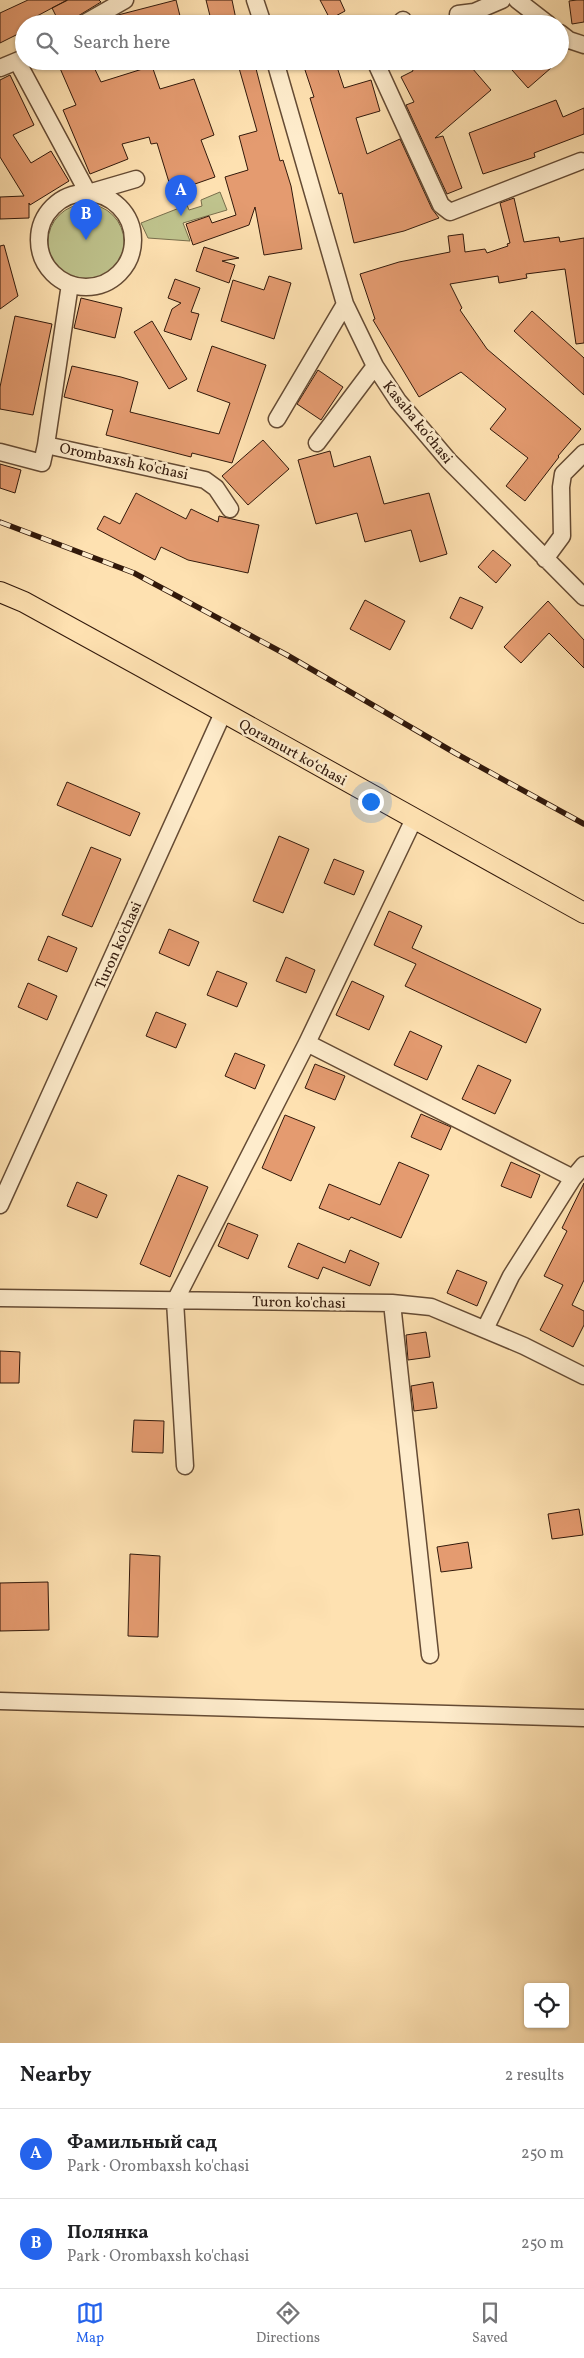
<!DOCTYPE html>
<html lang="en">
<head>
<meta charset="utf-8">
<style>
	:root { --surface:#fff; --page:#f2f2f2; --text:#202124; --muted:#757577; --line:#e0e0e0; --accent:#2563eb }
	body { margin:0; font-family:Vollkorn,serif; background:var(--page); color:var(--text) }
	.controls { position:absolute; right:15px; bottom:15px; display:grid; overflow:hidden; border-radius:5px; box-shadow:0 1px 4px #0004 }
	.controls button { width:45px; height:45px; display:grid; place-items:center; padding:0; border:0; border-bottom:1px solid var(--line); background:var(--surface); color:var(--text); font:25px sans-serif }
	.you { position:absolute; left:370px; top:801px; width:18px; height:18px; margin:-12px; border:4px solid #fff; border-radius:50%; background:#1a73e8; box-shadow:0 0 0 8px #1a73e833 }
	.badge { display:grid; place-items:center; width:32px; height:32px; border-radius:50%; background:var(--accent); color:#fff; font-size:16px; font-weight:700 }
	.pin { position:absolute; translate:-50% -41px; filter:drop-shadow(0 1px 2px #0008) }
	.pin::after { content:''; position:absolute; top:26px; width:18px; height:15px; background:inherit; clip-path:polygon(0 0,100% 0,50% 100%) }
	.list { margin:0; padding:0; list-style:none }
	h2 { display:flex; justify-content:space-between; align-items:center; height:65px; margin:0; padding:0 20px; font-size:21px }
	h2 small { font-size:16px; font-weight:400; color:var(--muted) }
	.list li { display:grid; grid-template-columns:32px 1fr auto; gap:15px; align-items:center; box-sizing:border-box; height:90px; padding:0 20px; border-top:1px solid var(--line) }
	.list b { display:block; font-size:19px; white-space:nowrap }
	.list p { margin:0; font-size:16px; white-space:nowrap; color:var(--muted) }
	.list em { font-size:16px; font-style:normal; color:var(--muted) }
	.icon { flex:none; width:28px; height:28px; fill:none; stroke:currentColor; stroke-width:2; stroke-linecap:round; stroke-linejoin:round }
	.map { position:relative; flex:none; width:584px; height:2043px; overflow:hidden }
	.search { position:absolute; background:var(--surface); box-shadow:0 1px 4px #0004; left:15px; right:15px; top:15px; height:55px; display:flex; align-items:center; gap:12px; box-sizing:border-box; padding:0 18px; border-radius:28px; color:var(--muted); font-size:19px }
	.sheet { height:245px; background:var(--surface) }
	nav { display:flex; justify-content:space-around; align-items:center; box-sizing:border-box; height:70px; border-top:1px solid var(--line); background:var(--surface); font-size:14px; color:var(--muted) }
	nav a { display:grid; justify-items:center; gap:2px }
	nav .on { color:var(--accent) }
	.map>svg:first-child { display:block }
	.green { fill:#bfc38d; stroke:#786e4c }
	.building { fill:#e49b70; stroke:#32190b }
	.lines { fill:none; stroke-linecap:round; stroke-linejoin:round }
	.minor-casing { stroke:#654b34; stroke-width:19 }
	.major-casing { stroke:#32190b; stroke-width:22 }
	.minor { stroke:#feeccc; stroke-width:16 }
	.major { stroke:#fee1b1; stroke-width:20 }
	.rail-casing { stroke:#32190b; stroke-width:5.5 }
	.rail { stroke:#feeccc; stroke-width:4; stroke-dasharray:11; stroke-linecap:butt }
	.labels { text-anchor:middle; stroke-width:5; stroke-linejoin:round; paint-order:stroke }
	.street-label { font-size:15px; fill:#32190b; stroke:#feeccc }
</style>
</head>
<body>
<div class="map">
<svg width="584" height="2043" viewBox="0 0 584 2043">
	<rect width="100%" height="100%" fill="#fee1b1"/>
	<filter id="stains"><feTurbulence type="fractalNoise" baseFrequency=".004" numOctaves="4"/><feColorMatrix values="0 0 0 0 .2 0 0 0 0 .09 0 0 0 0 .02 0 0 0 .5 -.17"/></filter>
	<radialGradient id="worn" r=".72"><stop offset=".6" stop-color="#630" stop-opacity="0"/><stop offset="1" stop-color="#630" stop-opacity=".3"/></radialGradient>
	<!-- green -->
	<path class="green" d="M220,192l7,18 -44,13 7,18 -42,-3 -7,-15 46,-18 2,5 13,-4 -1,-6z
		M48 242a38 38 0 1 1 76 0a38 38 0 1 1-76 0Z"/>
	<!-- building -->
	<path class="building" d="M28,0h39l-43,23v8l-24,12v-30z
		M68,0h31l2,2 -23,14 -5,8h-13l-8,-16z
		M176,0l6,24h-78l14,-9z
		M206,0h26l5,24h-25z
		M320,0h20l5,11 -15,8z
		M577,0h7v22l-12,2 -3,-23z
		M69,61h22l10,21 51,-16 8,23 34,-10 20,56 -13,5 14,37 -43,15 -15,-49 -6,1 -2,-7 -27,7 6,15 -38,15 -27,-64 13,-5 -17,-39z
		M237,61h17l26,100 3,-1 8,26 11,63 -38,6 -9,-48 -6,18 -56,20 -7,-21 23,-8 3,7 24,-8 -11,-38 23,-7 -9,-34 18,-5z
		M302,61h33l9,27 27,-8 9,31 -24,7 11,36 33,-15 32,70 7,9 -35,13 -50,12 -12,-50 -3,1 -29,-96 4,-1z
		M409,61h71l-8,7 19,22 -56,48 8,-2 19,52 -15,6 -41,-89 8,-3 -13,-25 12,-6z
		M504,61h55l-31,27z
		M10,75l24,50 -21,10 18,28 20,-12 18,30 -39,24 -1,-2v15l-29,1v-22l24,-1 -24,-39v-77z
		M556,100l7,17 21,-9v26l-50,19 1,4 -52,17 -14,-41z
		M514,198l10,44 35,-5 1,5 24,-4v105l-8,1 -11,-75 -39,5 1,4 -28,5 -1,-7 -48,8 12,24 -2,2 27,39 94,80 -23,27 1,1 -34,44 -19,-15 22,-28 -38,-29 16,-20 -45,-37 -42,25 -46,-77 2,-1 -15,-45 39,-12 51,-10 -2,-16 15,-2 2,18 20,-3 2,4 21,-7 -1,-2 3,-1 -10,-40z
		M4,245l14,51 -18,13v-63z
		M204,247l35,11 -17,3 13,4 -6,18 -33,-12z
		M269,276l22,7 -17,56 -53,-18 12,-41 31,10z
		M175,279l25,9 -9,24 8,2 -8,26 -27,-9 8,-22 9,-6 -13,-5z
		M81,298l41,10 -7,30 -41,-10z
		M532,311l52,47v37l-70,-64z
		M15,316l37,8 -19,91 -33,-6v-22z
		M152,321l35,58 -18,10 -35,-57z
		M212,346l54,19 -34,98 -40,-10 -1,4 -85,-22 7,-25 -49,-13 8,-31 49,11 17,5 -8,30 89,22 11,-31 -33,-12z
		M318,370l25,17 -22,33 -24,-16z
		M263,440l26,29 -41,36 -26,-29z
		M330,451l4,16 36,-11 14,48 45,-11 18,61 -27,8 -9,-32 -46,12 -8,-29 -41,11 -18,-64z
		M0,464l21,6 -6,23 -15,-5z
		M136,493l50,26 5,-10 27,13 1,-6 40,9 -11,48 -60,-13 -27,-13 -6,13 -58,-31 7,-13 16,8z
		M493,550l18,15 -15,18 -18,-16z
		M460,597l23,10 -11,22 -22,-11z
		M365,600l40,21 -15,29 -40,-21z
		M548,601l36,39v28l-35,-35 -28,30 -17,-16z
		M67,782l73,31 -10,23 -73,-31z
		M279,836l30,13 -26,64 -30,-12z
		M91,847l30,12 -29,68 -30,-12z
		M334,859l30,12 -10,24 -30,-12z
		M389,911l33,15 -10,22 129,61 -15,34 -121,-57 11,-22 -42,-19z
		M169,929l30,13 -10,24 -30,-13z
		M48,936l29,12 -10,24 -29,-12z
		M286,957l29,13 -9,23 -30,-12z
		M217,971l30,12 -10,24 -30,-12z
		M352,981l32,15 -15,34 -33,-15z
		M28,983l29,13 -10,24 -29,-13z
		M156,1012l30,12 -10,24 -30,-12z
		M410,1031l32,15 -15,34 -33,-15z
		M235,1053l30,12 -10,24 -30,-13z
		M315,1064l30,12 -10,24 -30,-12z
		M478,1065l33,15 -16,34 -33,-15z
		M421,1114l30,13 -10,23 -30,-13z
		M285,1115l30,12 -24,54 -29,-13z
		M399,1162l30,13 -28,63 -50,-21 -2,3 -30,-12 10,-24 51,21z
		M511,1162l29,13 -9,23 -30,-12z
		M178,1175l30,12 -38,90 -30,-13z
		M77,1182l30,13 -10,23 -30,-12z
		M584,1183v97l-12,25 12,6v14l-11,22 -33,-17 23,-45 -19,-9 23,-45 -5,-3z
		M228,1223l30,12 -10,24 -30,-13z
		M298,1243l47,20 5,-13 29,13 -9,23 -47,-19 -5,12 -30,-12z
		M457,1270l30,12 -10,24 -30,-13z
		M426,1332l4,25 -22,3 -2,-25z
		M0,1351l20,1 -1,31h-19z
		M433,1382l4,26 -23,3 -3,-25z
		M134,1420l30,1 -1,32 -31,-1z
		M579,1509l4,26 -31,4 -4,-25z
		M468,1542l4,26 -31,4 -4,-25z
		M130,1554l30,2 -2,81 -30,-1z
		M48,1582l1,48 -49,1v-48z"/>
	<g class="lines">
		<!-- minor casing -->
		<g class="minor-casing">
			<path id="minor" d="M255,0l8,24
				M517,0l31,24
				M458,14l16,-2 28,-12
				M83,24l42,-24
				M399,24l4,-4
				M560,33l9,7 15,5
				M17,61l71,132 48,-14
				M275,61l70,243 30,62 23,35 51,60 135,136
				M375,61l66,144 9,7 131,-51
				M0,68l24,-10
				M39 240a47 47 0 1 1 94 0a47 47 0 1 1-94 0Z
				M70,284l-24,161 159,35 11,8 14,21
				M277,419l68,-115
				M317,443l58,-77
				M0,452l42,11 4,-18
				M545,559l17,-23 -1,-49 2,-13 21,-21
				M307,1043l266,135
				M0,1205l223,-492
				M0,1298l392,5 39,4 93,39 60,30
				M392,1303l38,352
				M485,1329l26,-53 62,-98 11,-13
				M185,1466l-10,-165 132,-258 107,-224
				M0,1701l584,17"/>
		</g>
		<!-- major casing -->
		<g class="major-casing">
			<path id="major" d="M0,592l24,10 120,66 440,245"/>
		</g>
		<!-- minor -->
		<use href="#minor" class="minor"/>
		<!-- major -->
		<use href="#major" class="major"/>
		<!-- rail casing -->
		<g class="rail-casing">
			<path id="rail" d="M0,522l134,51 153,82 168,98 129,71"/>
		</g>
		<!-- rail -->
		<use href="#rail" class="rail"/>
	</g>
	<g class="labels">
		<!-- street labels -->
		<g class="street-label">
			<text transform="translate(418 422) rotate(51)" y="5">Kasaba ko'chasi</text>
			<text transform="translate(124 461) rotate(12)" y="5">Orombaxsh ko'chasi</text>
			<text transform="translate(293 752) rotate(29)" y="5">Qoramurt koʻchasi</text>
			<text transform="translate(118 945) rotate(-66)" y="5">Turon ko'chasi</text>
			<text transform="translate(299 1302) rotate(1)" y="5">Turon ko'chasi</text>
		</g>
	</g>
	<rect width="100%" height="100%" filter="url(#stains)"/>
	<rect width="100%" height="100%" fill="url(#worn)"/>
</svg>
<div class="controls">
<button><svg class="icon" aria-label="locate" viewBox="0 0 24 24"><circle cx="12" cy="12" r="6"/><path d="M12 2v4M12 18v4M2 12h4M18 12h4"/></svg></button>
</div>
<div class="you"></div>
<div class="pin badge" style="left:181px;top:216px">A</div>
<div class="pin badge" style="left:86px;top:240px">B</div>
<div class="search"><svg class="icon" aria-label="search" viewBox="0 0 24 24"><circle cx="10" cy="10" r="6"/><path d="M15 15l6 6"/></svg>Search here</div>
</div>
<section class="sheet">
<h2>Nearby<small>2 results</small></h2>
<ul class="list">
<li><span class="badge">A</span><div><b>Фамильный сад</b><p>Park · Orombaxsh ko'chasi</p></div><em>250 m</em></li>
<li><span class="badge">B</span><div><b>Полянка</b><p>Park · Orombaxsh ko'chasi</p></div><em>250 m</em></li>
</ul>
</section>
<nav>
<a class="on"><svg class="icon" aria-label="map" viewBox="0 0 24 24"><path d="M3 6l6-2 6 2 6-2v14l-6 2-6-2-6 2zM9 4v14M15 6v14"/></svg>Map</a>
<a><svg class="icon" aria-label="directions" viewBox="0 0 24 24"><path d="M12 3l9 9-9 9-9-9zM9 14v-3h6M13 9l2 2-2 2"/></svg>Directions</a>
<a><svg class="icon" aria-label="saved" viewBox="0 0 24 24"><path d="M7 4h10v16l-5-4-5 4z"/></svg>Saved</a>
</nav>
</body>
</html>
